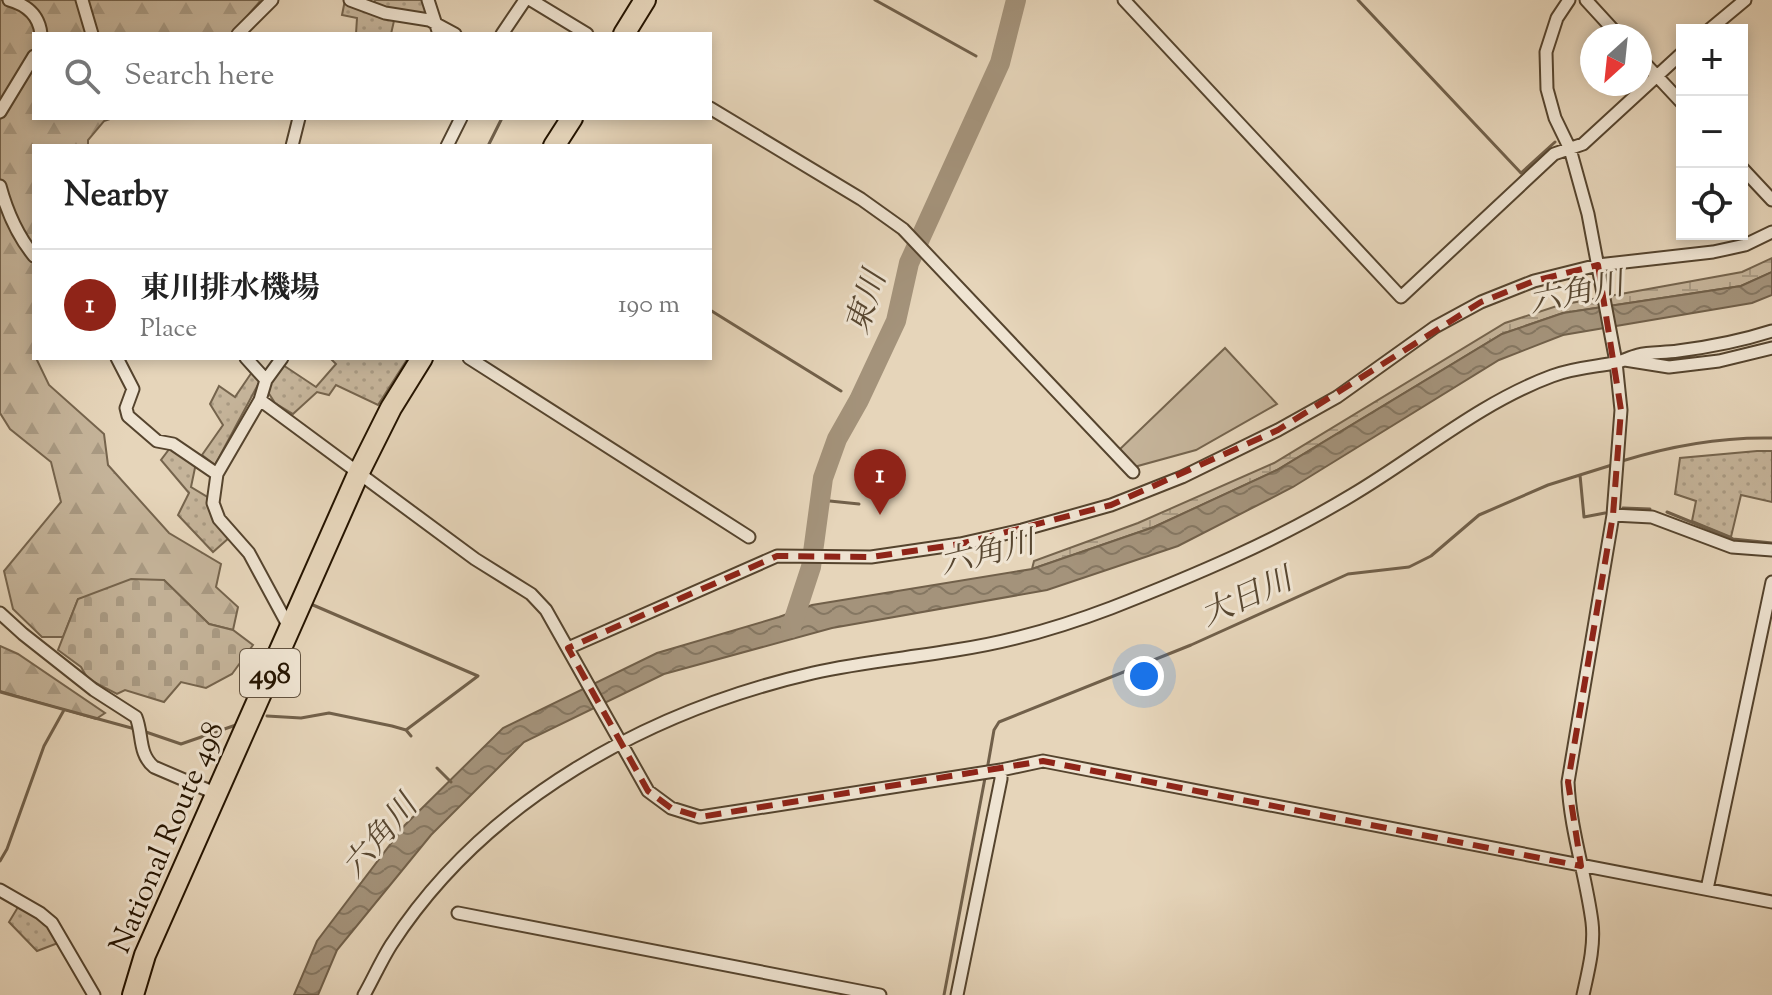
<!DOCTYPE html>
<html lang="en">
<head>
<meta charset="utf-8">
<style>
	:root { --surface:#fff; --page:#f6f6f6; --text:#222; --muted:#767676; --line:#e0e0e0; --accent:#8f2418 }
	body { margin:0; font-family:"Sorts Mill Goudy","Noto Serif JP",serif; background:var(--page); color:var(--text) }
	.controls { position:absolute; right:24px; top:24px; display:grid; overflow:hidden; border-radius:0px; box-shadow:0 4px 12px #0003 }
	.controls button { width:72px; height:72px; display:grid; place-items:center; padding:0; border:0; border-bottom:2px solid var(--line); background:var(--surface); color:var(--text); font:40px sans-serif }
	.compass { position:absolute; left:1580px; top:24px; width:72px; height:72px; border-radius:50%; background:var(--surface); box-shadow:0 4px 12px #0003; rotate:207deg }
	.you { position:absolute; left:1144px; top:676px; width:28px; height:28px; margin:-20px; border:6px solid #fff; border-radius:50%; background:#1a73e8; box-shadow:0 0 0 12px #1a73e833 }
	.badge { display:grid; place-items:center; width:52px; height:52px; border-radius:50%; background:var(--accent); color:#fff; font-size:26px; font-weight:700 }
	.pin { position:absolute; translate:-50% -66px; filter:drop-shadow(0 2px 4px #0008) }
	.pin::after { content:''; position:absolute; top:42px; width:28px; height:24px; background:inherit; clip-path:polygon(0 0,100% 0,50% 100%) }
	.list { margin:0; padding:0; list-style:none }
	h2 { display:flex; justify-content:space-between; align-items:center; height:104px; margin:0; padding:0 32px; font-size:34px }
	h2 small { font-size:26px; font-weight:400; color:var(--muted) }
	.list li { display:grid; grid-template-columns:52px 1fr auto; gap:24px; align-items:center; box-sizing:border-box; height:112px; padding:0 32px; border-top:2px solid var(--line) }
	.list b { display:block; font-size:30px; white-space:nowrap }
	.list p { margin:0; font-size:26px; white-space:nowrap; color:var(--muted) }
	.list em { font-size:26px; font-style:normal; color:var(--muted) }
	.icon { flex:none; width:44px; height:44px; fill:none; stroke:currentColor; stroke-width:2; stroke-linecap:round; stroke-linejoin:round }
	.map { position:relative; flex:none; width:1772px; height:995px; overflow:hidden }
	.search { position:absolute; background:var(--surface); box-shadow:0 4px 12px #0003; left:32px; top:32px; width:680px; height:88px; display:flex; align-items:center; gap:20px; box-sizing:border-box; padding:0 28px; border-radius:0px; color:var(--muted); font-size:30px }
	.panel { position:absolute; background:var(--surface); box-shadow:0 4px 12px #0003; left:32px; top:144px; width:680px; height:216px; border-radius:0px }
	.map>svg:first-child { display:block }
	.green { fill:#c5b49a; stroke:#75644d; stroke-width:2 }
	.forest { fill:url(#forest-firs); stroke:#75644d; stroke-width:2 }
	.wetland { fill:url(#wetland-marsh); stroke:#75644d; stroke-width:2 }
	.cemetery { fill:url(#cemetery-stones); stroke:#75644d; stroke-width:2 }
	.garden { fill:url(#garden-dots); stroke:#75644d; stroke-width:2 }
	.water { fill:url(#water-waves); stroke:#71604a; stroke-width:2 }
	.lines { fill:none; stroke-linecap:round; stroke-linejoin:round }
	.stream { stroke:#71604a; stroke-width:3 }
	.river { stroke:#a4937b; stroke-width:20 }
	.street-casing { stroke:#55442e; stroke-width:15 }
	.highway-casing { stroke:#251400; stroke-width:24 }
	.street { stroke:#efe4d2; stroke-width:11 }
	.highway { stroke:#e6d5ba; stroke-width:20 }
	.marked { fill:none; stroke:#8f2418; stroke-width:6; stroke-dasharray:16 10; stroke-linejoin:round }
	.labels { text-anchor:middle; stroke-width:6; stroke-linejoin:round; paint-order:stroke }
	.shield { fill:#efe4d2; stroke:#62523f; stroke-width:2 }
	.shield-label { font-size:28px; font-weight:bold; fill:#251400 }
	.street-label { font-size:30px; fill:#251400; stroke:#efe4d2 }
	.water-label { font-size:32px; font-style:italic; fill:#584731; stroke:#efe4d2 }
</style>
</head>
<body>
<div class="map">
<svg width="1772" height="995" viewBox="0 0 1772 995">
	<defs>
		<pattern id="forest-firs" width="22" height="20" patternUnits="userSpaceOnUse" patternTransform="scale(2)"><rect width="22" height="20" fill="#c5b49a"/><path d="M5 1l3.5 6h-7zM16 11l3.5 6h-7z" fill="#a99a83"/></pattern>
		<pattern id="wetland-marsh" width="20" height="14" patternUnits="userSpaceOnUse" patternTransform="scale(2)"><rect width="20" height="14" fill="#c5b49a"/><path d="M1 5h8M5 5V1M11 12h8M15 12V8" fill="none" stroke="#a99a83"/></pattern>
		<pattern id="cemetery-stones" width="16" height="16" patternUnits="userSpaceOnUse" patternTransform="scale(2)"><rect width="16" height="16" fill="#c5b49a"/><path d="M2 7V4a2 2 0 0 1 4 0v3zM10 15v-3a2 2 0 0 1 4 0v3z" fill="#a99a83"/></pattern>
		<pattern id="garden-dots" width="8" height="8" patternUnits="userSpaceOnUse" patternTransform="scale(2)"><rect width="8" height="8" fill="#c5b49a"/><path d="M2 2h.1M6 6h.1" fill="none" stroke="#a99a83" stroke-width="1.8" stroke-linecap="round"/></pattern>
		<pattern id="water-waves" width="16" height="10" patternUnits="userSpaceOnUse" patternTransform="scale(2)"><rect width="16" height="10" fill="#a4937b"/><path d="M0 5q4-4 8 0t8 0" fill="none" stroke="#857762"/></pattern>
	</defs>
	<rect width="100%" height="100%" fill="#e6d5ba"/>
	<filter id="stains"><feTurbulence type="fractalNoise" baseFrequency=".0025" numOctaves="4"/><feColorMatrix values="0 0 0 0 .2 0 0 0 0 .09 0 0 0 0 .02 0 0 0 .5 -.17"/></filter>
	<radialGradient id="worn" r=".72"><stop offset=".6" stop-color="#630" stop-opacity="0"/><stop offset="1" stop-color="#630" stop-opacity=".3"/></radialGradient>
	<!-- green -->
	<path class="green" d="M1225,348l52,56 -81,46 -62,17 -15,-17z"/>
	<!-- forest -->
	<path class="forest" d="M0,0h261l-29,34h-198v84h79l-9,3 -16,19v6h-54v212h2l13,27 55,49 4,31 61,68 52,31 -5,23 22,20 -5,23 -24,-6 -45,-44 -86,19 -15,38h-21l-29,-28 -9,-38 57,-69 -10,-40 -41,-33 -10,-16z
		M0,646l18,8 87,59 -9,6 -96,-28z"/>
	<!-- wetland -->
	<path class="wetland" d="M1772,258v14l-31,14 -178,27 -61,21 -225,136 -123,57 -122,42 2,-8 104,-38 136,-60 231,-140 55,-18 182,-33z"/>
	<!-- cemetery -->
	<path class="cemetery" d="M131,579l33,1 45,44 24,6 20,15 -21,29 -26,14 -25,-6 -17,20 -39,-12 -8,4 -29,-15 -7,-12 -23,-17 20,-51z"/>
	<!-- garden -->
	<path class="garden" d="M345,0l26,4 5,-4h46l6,15 -32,-3 -5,22h-35l1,-16 -15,-3z
		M330,358h78l-30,47 -42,-20 -7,10 -12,-3 -24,22 -18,-11 -9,-14 17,-24 33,22 20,-23z
		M252,372l8,9 -45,84 -13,-10 21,-30 -13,-21 9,-18 16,11z
		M170,448l26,15 -5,24 18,11 5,24 16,15 -17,15 -35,-37 11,-22 -28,-33z
		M1757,451h15v51l-31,-7 -10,42 -39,-16 4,-20 -21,-7 5,-36z
		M18,907l27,16 13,20 -21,8 -28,-29z"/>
	<!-- water -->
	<path class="water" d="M1772,272v23l-20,8 -189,32 -64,25 -206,127 -115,59 -131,44 -215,38 -168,46 -140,68 -93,93 -94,115 -19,45h-24l23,-54 88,-116 98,-97 154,-75 122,-36 33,-12 220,-36 122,-42 123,-57 225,-136 61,-21 178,-27z"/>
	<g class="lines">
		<!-- stream -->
		<path class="stream" d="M875,0l101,56
			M1358,0l163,173 34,-31
			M488,146l14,-28
			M710,310l131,81
			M1622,461c48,-15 100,-24 150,-23
			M1580,475l4,42 21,-4
			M820,500l39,4
			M1623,508l27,1
			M1667,512l66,27 39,4
			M313,605l165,71 -72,54
			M0,692l135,37
			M267,716l34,2 28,-5 63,13 14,4 5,6
			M143,731l38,13 55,-19
			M437,768l14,14
			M987,770l7,-40 5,-8 192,-77 157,-71 61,-7 22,-11 48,-41 69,-30 67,-21
			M0,861l7,-12 37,-103 20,-36
			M944,995l41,-217"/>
		<!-- river -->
		<path class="river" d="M791,628l20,-61 12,-89 14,-39 22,-39 37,-79 13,-58 91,-200 16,-63"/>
		<!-- street casing -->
		<g class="street-casing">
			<path id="street" d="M9,0c18,5 30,15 32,34
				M82,0l10,34
				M350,0l35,13 44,7 26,14
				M428,0l11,34
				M531,0l56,34
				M1124,0l277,297 153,-143 29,-10 99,-91
				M1569,0l-12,18 -11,34 1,37 8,29 15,31 18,65 28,148 5,48 -8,105 -45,267c2,48 18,93 24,140 3,24 -4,50 -9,73
				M1586,0l33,36
				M1709,30l36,-30
				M238,34l34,-34
				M502,34l23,-34
				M1640,58l42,45
				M710,108l151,91 42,30 230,243
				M0,112l34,-56
				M292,146l7,-28
				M447,146l14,-28
				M1742,168l30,32
				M0,186c7,26 17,49 34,70
				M117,358l16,31 -7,19 2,8 29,25 16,3 44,30
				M246,358l20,22
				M282,358l-16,22 -6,20 -43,74 -4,29 6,16 30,34 40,74
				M469,358l280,179
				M1625,360l44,7 50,-6 53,-13
				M260,400l215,159 56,35 15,16 102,181 23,17 29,9 301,-47 42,-9 729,141
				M1613,515l39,2 80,30 40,3
				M0,613l23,21 71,56 42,27c7,17 2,37 18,50l63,27
				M568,648l209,-92 94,1 89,-13 62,-14 89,-25 71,-28 96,-47 59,-33 98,-70 46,-25 53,-21 64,-16 115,-13 32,-7 27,-13
				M1707,889l65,-307
				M0,890l40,23 12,10 42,72
				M458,913l422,82
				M364,995c9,-16 17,-34 27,-50 94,-145 257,-234 422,-272 48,-11 96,-15 143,-23 54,-8 105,-23 155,-42 82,-32 165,-67 241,-113 66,-39 127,-92 200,-119 21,-8 41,-9 63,-13 8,-2 15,-6 23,-8 12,-3 26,-2 40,-4 32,-4 63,-10 94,-20
				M957,995l44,-216v-9"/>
		</g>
		<!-- highway casing -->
		<g class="highway-casing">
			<path id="highway" d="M624,34l21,-34
				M554,146l18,-28
				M133,995l12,-40 214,-483 32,-64 31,-50"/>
		</g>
		<!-- street -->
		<use href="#street" class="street"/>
		<!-- highway -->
		<use href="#highway" class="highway"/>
	</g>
	<!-- marked area -->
	<path class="marked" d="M1598,265l23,145 -8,105 -45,267 13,84 -538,-105 -343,56 -29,-9 -23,-17 -80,-143 209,-92 94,1 89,-13 151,-39 167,-75 203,-128 53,-21z"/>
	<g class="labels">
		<!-- shield labels -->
		<rect class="shield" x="240" y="649" width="60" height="48" rx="6"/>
		<g class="shield-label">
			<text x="270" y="683">498</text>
		</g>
		<!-- street labels -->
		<g class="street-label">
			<text transform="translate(166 837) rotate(-67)" y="10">National Route 498</text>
		</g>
		<!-- water labels -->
		<g class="water-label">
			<text transform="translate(1576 292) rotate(-12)" y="11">六角川</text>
			<text transform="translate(865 302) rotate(-72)" y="11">東川</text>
			<text transform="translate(987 552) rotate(-14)" y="11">六角川</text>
			<text transform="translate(1246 596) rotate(-24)" y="11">大日川</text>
			<text transform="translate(379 836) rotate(-50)" y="11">六角川</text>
		</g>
	</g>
	<rect width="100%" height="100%" filter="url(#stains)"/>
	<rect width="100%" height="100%" fill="url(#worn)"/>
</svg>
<div class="controls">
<button>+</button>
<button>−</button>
<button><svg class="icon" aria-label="locate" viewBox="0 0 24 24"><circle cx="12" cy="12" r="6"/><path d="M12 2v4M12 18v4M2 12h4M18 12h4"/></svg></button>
</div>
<svg class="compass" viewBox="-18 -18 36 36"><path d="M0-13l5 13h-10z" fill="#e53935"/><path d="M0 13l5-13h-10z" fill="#767676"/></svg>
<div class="you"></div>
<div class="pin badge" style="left:880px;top:515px">1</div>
<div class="search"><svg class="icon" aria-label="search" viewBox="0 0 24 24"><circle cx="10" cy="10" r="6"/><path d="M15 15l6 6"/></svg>Search here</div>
<section class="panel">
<h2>Nearby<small></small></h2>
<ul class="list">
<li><span class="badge">1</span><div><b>東川排水機場</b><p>Place</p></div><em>190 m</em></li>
</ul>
</section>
</div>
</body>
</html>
